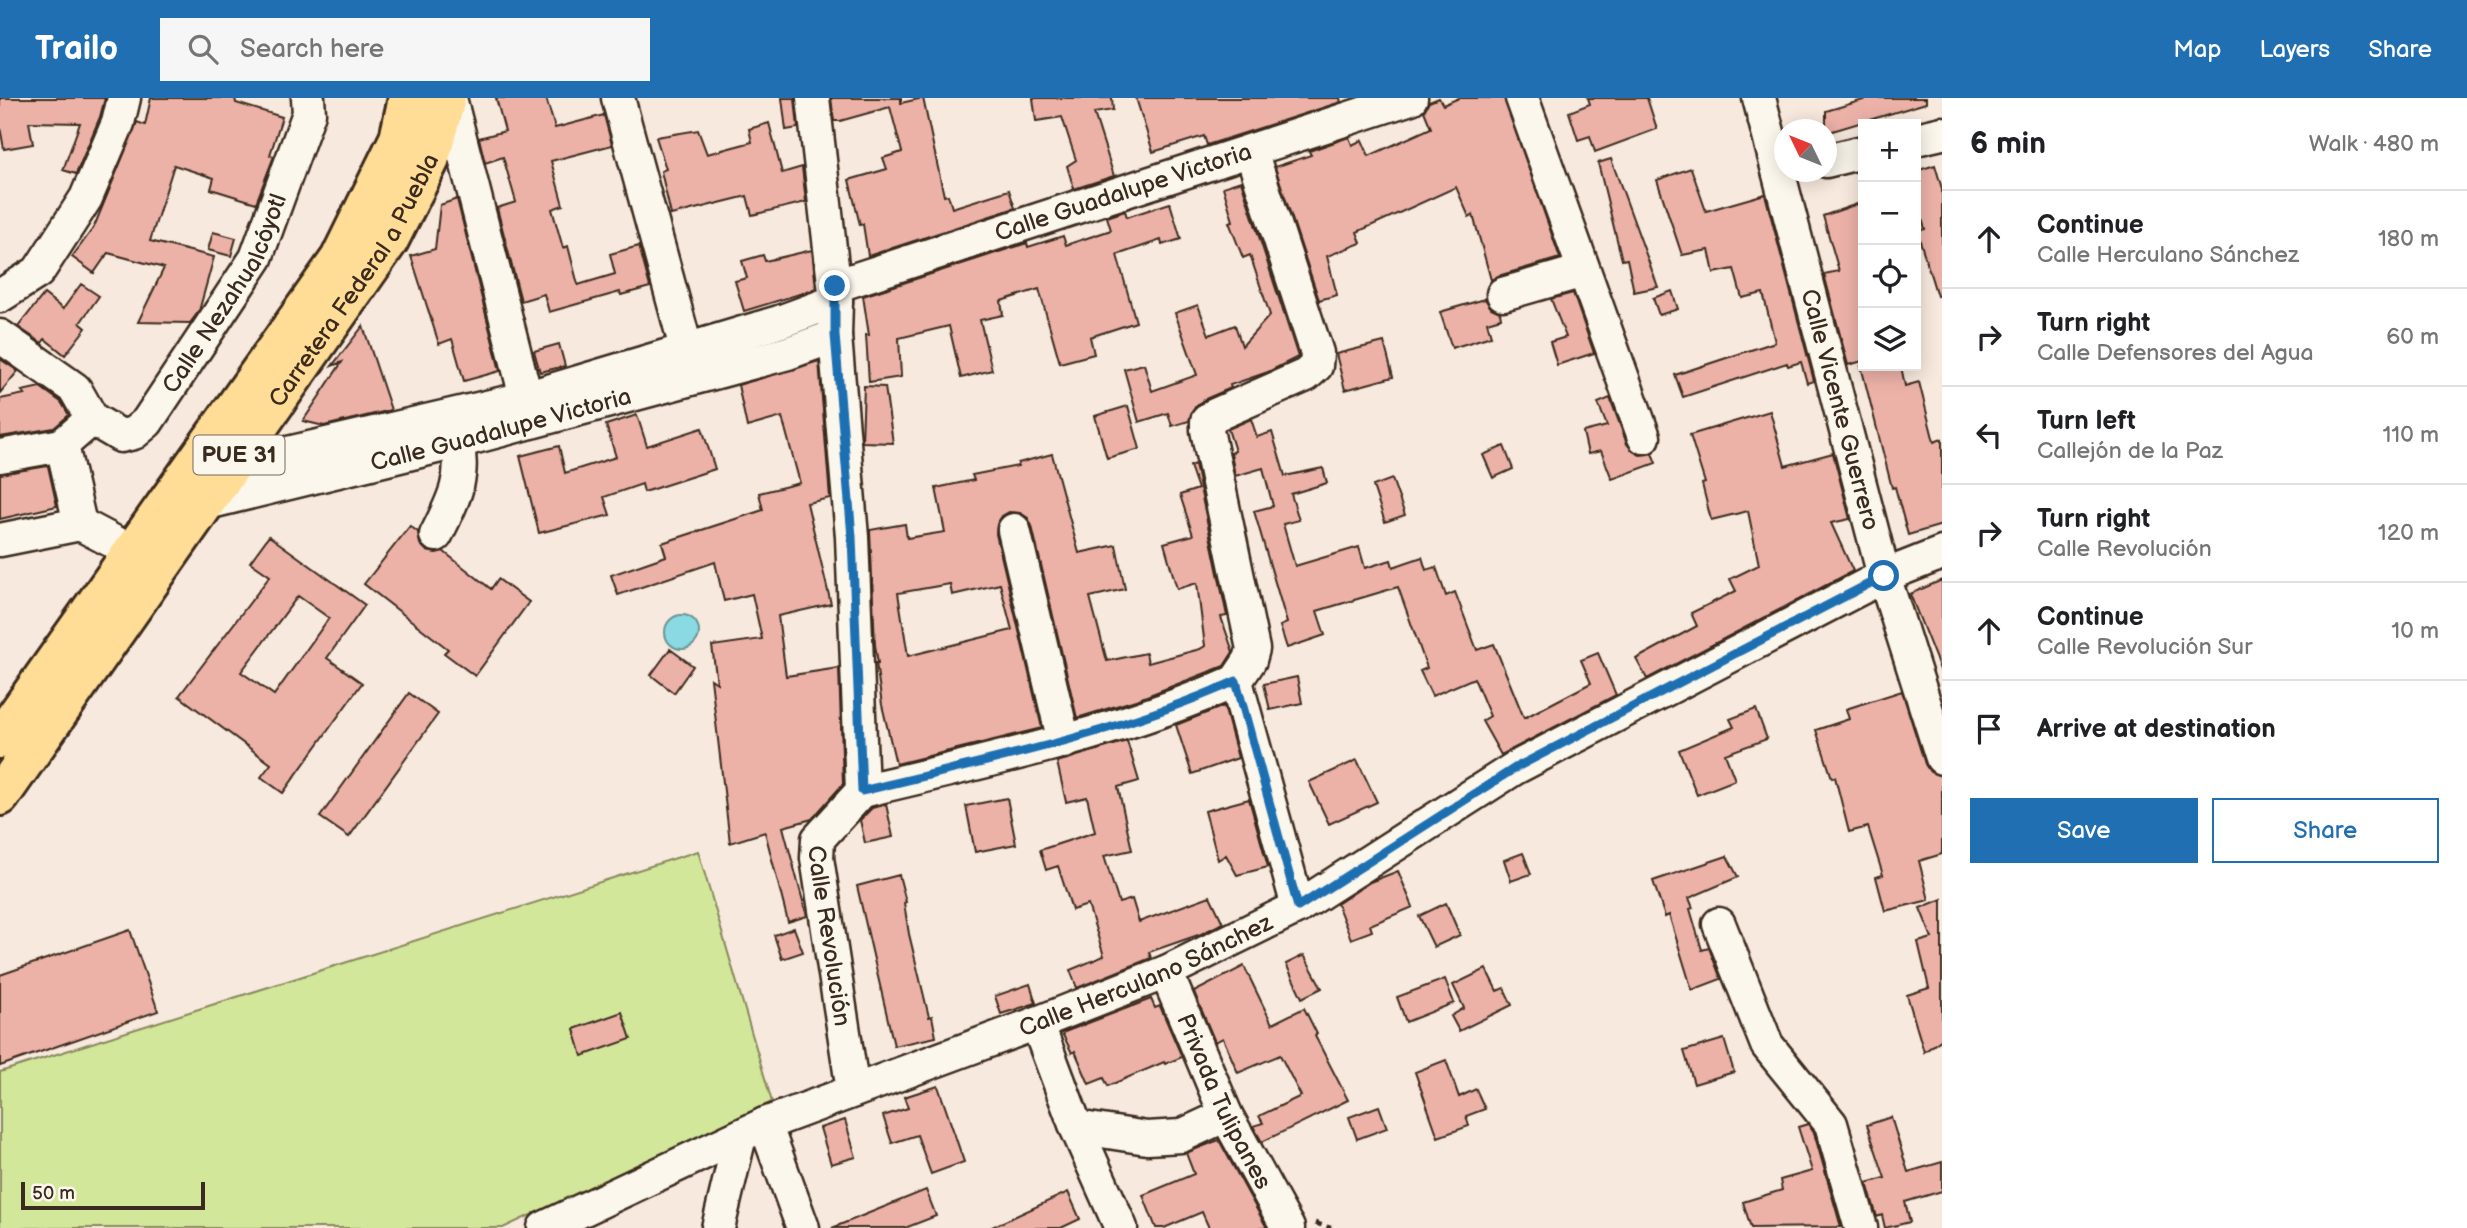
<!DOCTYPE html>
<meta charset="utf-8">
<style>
body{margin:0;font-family:"Balsamiq Sans",sans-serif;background:#f6f6f6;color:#202124}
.controls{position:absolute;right:21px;top:21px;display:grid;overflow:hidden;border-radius:0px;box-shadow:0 4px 18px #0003}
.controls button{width:63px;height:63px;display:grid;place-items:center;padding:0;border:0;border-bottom:2px solid #e0e0e0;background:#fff;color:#202124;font:35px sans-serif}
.compass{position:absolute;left:1774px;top:21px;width:63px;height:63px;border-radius:50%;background:#fff;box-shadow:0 4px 18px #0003;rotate:313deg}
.scale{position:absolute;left:21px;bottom:18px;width:184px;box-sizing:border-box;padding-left:7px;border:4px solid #3b2a1e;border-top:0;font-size:19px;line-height:24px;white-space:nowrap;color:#3b2a1e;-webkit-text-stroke:5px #fbf7ec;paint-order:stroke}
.stop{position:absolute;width:21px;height:21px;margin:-16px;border:5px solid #1f6fb2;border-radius:50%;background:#fff}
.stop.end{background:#1f6fb2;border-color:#fff;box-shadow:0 2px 7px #0008}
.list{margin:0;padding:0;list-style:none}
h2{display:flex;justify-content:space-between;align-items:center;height:91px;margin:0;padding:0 28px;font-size:30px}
h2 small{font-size:23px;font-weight:400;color:#757577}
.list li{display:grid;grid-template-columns:46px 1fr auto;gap:21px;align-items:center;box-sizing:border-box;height:98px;padding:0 28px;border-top:2px solid #e0e0e0}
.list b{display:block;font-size:26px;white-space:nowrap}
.list p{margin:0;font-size:23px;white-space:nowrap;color:#757577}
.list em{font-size:23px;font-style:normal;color:#757577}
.actions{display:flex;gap:14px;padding:21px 28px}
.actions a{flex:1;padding:16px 0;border:2px solid #1f6fb2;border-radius:0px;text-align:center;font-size:24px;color:#1f6fb2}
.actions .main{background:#1f6fb2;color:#fff}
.icon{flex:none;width:38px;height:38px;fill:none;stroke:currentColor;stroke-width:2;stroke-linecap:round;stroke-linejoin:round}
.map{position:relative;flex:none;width:1942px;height:1130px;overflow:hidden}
header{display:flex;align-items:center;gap:42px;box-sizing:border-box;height:98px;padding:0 35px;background:#1f6fb2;color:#fff}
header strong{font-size:33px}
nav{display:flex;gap:38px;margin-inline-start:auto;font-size:24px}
.search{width:490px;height:63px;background:#f6f6f6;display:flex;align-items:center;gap:18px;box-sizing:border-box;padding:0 24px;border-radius:0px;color:#757577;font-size:26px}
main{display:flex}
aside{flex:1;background:#fff}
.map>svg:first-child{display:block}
</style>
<header>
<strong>Trailo</strong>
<div class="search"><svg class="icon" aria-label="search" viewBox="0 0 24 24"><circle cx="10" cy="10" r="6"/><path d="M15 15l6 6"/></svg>Search here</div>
<nav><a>Map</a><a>Layers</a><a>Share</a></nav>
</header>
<main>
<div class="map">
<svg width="1942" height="1130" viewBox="0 0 1942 1130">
<rect width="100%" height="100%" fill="#f8e9de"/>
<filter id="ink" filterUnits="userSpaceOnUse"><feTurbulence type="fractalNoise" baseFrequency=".0143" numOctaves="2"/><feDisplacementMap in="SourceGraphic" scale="14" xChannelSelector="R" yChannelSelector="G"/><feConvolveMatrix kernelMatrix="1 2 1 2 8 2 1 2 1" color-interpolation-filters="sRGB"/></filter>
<g filter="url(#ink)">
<path fill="#d3e79b" stroke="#87885c" stroke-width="2" d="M 698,753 L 772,1004 L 503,1130 L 0,1130 L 0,974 Z"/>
<path fill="#89dae3" stroke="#6a9494" stroke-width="2" d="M665 534a17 17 0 1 1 34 0a17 17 0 1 1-34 0Z"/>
<path fill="#ecb2a8" stroke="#3b2a1e" stroke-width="2" fill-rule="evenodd" d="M 0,0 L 105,0 L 100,19 L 76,76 L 63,72 L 80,25 L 29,24 L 33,46 L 4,51 L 0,29 Z
M 151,0 L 235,0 L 236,5 L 282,19 L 270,57 L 274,58 L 256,105 L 211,91 L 214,80 L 174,67 L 150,143 L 214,159 L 199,213 L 190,225 L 138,224 L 164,170 L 108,155 L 94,175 L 72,159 L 94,129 L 137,24 L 145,27 Z
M 496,0 L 546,0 L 555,30 L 604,17 L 612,47 L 551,63 L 563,107 L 552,111 L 563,150 L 568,148 L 578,187 L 615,176 L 610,156 L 639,148 L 650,189 L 621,197 L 620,194 L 549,214 L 544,196 L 521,203 L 497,110 L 516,104 L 503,59 L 485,65 L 479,40 L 505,33 Z
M 782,0 L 795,0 L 798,30 L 786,32 Z
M 831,0 L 901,0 L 901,5 L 923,0 L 944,98 L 948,97 L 952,110 L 1009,92 L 1015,110 L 868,158 L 863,126 L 860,127 L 849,82 L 887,71 L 883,60 L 902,54 L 890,9 L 840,23 L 834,23 Z
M 1033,0 L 1112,0 L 1113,12 L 1094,15 L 1114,78 L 1074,91 L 1067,68 L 1076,62 L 1062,19 L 1036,23 Z
M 1136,0 L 1340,0 L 1341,4 L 1207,47 L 1204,38 L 1153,54 Z
M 1439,0 L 1443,7 L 1459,0 L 1504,0 L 1560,160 L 1498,178 L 1491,182 L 1473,117 L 1469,119 L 1456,89 L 1357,134 L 1361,145 L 1327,158 L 1337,197 L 1319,202 L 1275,69 L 1311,57 L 1309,53 L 1349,39 L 1352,47 L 1362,42 L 1369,58 L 1431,30 L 1424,13 L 1429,4 Z
M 1588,0 L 1647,0 L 1657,31 L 1595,54 L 1590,38 L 1578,42 L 1569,14 L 1590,6 Z
M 1870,0 L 1926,0 L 1926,5 L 1826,35 L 1826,13 Z
M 769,25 L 782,75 L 802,69 L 806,104 L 752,117 L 747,98 L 671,117 L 661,73 L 666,71 L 656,39 L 698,32 L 707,56 L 752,44 L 749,31 Z
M 1611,61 L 1658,189 L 1634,194 L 1627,161 L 1622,162 L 1598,65 Z
M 1935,67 L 1942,91 L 1942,197 L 1937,198 L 1917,133 L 1925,131 L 1916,100 L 1916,73 Z
M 1691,70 L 1706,113 L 1765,96 L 1814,283 L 1807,285 L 1801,264 L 1788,268 L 1787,265 L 1683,299 L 1675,277 L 1775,244 L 1763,195 L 1742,200 L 1734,171 L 1714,175 L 1709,152 L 1682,157 L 1657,82 Z
M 1241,83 L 1298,259 L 1268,274 L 1230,287 L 1231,290 L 1205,301 L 1195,309 L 1189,323 L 1172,328 L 1168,315 L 1139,324 L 1124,271 L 1144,266 L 1152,293 L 1197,277 L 1175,215 L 1198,207 L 1209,237 L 1235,227 L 1242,248 L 1270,217 L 1250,157 L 1243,160 L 1229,124 L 1233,123 L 1223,89 Z
M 457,101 L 500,273 L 464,283 L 452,241 L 439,246 L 411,158 L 435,151 L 440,107 Z
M 1863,104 L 1863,263 L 1848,267 L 1824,176 L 1839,173 L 1823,118 Z
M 1170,105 L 1181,141 L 1162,147 L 1161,142 L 1117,157 L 1136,224 L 1090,239 L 1094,256 L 1060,265 L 1039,191 L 1001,203 L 1003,217 L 980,222 L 992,272 L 961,280 L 949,228 L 899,240 L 901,279 L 869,284 L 866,237 L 869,237 L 863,198 L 1027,145 L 1028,149 L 1063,138 L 1066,147 L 1111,132 L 1107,119 L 1125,113 L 1127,119 Z
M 213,134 L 236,140 L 231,158 L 208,152 Z
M 812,152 L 816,191 L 744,213 L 735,183 L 747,180 L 742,163 L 763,157 L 765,163 Z
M 81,186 L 99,198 L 80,225 L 86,230 L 65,257 L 45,241 L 42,245 L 18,229 L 44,196 L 63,211 Z
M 1672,193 L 1678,211 L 1659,217 L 1653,200 Z
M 1573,195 L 1594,255 L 1557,267 L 1550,244 L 1566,239 L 1551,201 Z
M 1485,201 L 1491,210 L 1500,214 L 1501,220 L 1487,224 L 1491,238 L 1452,250 L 1440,214 Z
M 363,228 L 391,312 L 324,328 L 303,323 L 342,264 L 332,268 Z
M 1384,244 L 1393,279 L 1345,292 L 1336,256 Z
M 559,246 L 565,268 L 540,274 L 534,253 Z
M 0,261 L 18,273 L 0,295 Z
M 819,263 L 830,400 L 807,405 L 831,506 L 778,518 L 786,578 L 839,570 L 843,686 L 812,721 L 783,729 L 807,818 L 788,824 L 765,734 L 730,745 L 711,581 L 717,585 L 712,548 L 762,541 L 752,496 L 724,503 L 715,464 L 618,497 L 611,477 L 666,458 L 662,445 L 763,412 L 759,395 L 800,385 L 782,319 L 747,329 L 738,287 Z
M 1861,268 L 1901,268 L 1905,288 L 1919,284 L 1934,344 L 1942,341 L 1942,427 L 1908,437 L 1895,389 L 1892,390 Z
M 864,288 L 885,289 L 893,345 L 862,344 Z
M 40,289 L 61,304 L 69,317 L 54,330 L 0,339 L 0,301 L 25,296 L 22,293 Z
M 1610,300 L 1627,346 L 1633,353 L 1640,357 L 1652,355 L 1656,365 L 1612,381 L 1601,353 L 1588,356 L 1583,334 L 1607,328 L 1598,305 Z
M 1128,308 L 1140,351 L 1107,360 L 1095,318 Z
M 1770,313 L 1785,368 L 1833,355 L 1850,421 L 1831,425 L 1853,473 L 1647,581 L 1636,561 L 1697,528 L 1691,515 L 1736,493 L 1730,481 L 1759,467 L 1748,413 L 1711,422 L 1702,386 L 1705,385 L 1690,337 Z
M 637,317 L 647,348 L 702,330 L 715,371 L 644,394 L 642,386 L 604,399 L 610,417 L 539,435 L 520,358 L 559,348 L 565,375 L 616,359 L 606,327 Z
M 1251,321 L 1257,339 L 1272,334 L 1285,378 L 1323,370 L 1327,385 L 1291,396 L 1299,422 L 1283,426 L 1295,468 L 1359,449 L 1365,470 L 1391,462 L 1393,469 L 1422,459 L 1426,472 L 1436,469 L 1446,498 L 1455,494 L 1477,552 L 1494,546 L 1524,620 L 1591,585 L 1581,562 L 1598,555 L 1616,597 L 1501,657 L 1482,623 L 1490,618 L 1474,580 L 1432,598 L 1420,573 L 1427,570 L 1398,489 L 1317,513 L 1325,537 L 1287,550 L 1280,528 L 1287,525 L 1254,413 L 1273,408 L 1263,370 L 1235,378 L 1231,355 L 1235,353 L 1228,331 Z
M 1504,348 L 1513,371 L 1493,380 L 1483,357 Z
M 1052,356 L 1079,455 L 1116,447 L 1125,491 L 1090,499 L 1107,563 L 1146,555 L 1148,565 L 1200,551 L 1205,548 L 1197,485 L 1177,491 L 1164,445 L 1193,437 L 1180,397 L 1198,391 L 1190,368 L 1195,366 L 1227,518 L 1221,519 L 1233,554 L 1224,568 L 1139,601 L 1077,620 L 1032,428 L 1028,420 L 1020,415 L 1009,414 L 1002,418 L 997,426 L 996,436 L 1042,630 L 896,666 L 882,607 L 876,565 L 878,565 L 875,547 L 870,432 L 905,426 L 907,440 L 945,434 L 936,390 L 974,382 L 972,377 L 1018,368 L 1018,365 ZM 950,486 L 952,497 L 1000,486 L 1012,532 L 908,558 L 898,495 Z
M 48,368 L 57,408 L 0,421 L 0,376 Z
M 1392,381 L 1405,417 L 1385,424 L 1373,388 Z
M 410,428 L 418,434 L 420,446 L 427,453 L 436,455 L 443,453 L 491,491 L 498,481 L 529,504 L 475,578 L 444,555 L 448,551 L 364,486 Z
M 269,438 L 365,507 L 327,560 L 362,585 L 283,695 L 261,679 L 271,666 L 179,598 L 270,478 L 250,464 ZM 298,498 L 329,520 L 274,597 L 241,574 Z
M 1942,482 L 1942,573 L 1941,574 L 1910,496 Z
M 670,551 L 693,568 L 674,595 L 651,577 Z
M 1297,579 L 1302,605 L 1270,612 L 1264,586 Z
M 1902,593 L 1925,666 L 1930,674 L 1942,678 L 1942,756 L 1919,763 L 1929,802 L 1885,813 L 1876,779 L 1883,777 L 1868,729 L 1849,734 L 1835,679 L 1832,680 L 1816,632 L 1849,621 L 1846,611 Z
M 409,595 L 438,616 L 349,739 L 320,719 Z
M 1224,608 L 1238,660 L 1192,676 L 1176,627 Z
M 1756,611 L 1767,641 L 1725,656 L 1735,682 L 1697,697 L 1679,652 L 1734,629 L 1730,621 Z
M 1127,643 L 1139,683 L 1118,689 L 1132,752 L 1104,758 L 1119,805 L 1132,801 L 1139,824 L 1210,798 L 1223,825 L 1201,836 L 1149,854 L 1151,860 L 1077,890 L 1070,872 L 1104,858 L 1088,807 L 1072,812 L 1058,768 L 1046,772 L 1040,752 L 1095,734 L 1087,699 L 1066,704 L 1057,664 Z
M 1357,662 L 1377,704 L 1329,726 L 1309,684 Z
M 1007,700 L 1016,746 L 975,754 L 966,708 Z
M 1249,701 L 1268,769 L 1237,777 L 1226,757 L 1218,762 L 1205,713 Z
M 886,706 L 893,739 L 865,745 L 860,722 L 872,710 Z
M 1523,755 L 1531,776 L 1511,783 L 1504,762 Z
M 1727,758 L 1738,779 L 1689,800 L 1693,810 L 1690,811 L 1702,852 L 1709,850 L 1721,881 L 1692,892 L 1669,817 L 1665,819 L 1653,783 Z
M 1398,773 L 1413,809 L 1370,827 L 1372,833 L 1351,841 L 1337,806 L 1370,784 Z
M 899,777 L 906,804 L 904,805 L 909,836 L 929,919 L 932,918 L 936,939 L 894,948 L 857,788 Z
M 1942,801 L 1942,941 L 1924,954 L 1907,897 L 1929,890 L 1918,844 L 1932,840 L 1920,810 Z
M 1446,805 L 1460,837 L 1434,849 L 1419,818 Z
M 794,830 L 803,854 L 782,861 L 774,837 Z
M 130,832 L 158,913 L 0,968 L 0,877 Z
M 1304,857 L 1322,890 L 1302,900 L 1286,866 Z
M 1244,868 L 1272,926 L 1304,910 L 1317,936 L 1315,938 L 1348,1002 L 1262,1044 L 1253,1028 L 1263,1025 L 1259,1018 L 1301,998 L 1280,957 L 1238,975 L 1223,940 L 1215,944 L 1194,894 Z
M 1486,871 L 1497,893 L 1504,890 L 1512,907 L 1459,933 L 1451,918 L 1464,910 L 1453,887 Z
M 1445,881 L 1454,905 L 1406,924 L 1397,899 Z
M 1030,886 L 1036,905 L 1001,916 L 995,898 Z
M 1151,901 L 1155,910 L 1160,908 L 1182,959 L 1165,966 L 1164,964 L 1108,988 L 1104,980 L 1089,986 L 1075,953 L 1072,955 L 1062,935 Z
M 622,914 L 631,941 L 582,958 L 574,931 Z
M 1724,941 L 1734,974 L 1694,986 L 1684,953 Z
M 1446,962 L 1459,999 L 1476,991 L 1485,1011 L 1466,1018 L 1469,1028 L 1438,1039 L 1415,974 Z
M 938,988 L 964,1064 L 931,1076 L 917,1037 L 892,1045 L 883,1018 L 908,1010 L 904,999 Z
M 1379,1008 L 1387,1030 L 1357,1041 L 1349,1019 Z
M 1891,1019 L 1908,1074 L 1942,1064 L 1942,1093 L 1905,1104 L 1910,1124 L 1885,1130 L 1882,1117 L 1877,1119 L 1867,1085 L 1885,1080 L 1867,1027 Z
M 845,1022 L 856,1059 L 831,1066 L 820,1030 Z
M 1808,1026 L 1814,1035 L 1841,1129 L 1751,1130 L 1743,1104 L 1782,1092 L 1780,1082 L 1812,1073 L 1798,1029 Z
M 1219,1042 L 1267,1130 L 1209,1130 L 1202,1114 L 1164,1130 L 1156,1130 L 1143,1097 L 1194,1076 L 1186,1055 Z
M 926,1092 L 936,1118 L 905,1130 L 832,1130 Z
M 1068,1094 L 1080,1121 L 1061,1130 L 990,1130 Z"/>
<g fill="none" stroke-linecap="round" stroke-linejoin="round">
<g stroke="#3b2a1e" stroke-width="37">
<g id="minor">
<path d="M 450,0 L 531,319"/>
<path d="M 618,0 L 692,272"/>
<path id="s1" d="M 813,0 L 836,203 L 835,238 L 852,439 L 862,693 L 818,741 L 817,760 L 853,993"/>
<path d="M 1522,0 L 1644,339"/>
<path id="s2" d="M 1759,0 L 1884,478 L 1942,660"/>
<path d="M 1916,41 L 1942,35"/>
<path d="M 1251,53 L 1317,255 L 1316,268 L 1306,277 L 1213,318 L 1207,323 L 1207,332 L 1253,551 L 1250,562 L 1236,583 L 1298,809"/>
<path d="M 1826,63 L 1863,54"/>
<path id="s3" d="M 835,188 L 1411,0"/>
<path d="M 1503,196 L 1583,173"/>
<path d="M 0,198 L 38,174 L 86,100 L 118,25 L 124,0"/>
<path d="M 0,238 L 75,291 L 92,321 L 62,347 L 80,426"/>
<path id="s4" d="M 92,321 L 121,338 L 134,335 L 147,324 L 256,160 L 309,15 L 308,0"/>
<path d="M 0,358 L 62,347"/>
<path d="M 217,369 L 232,368 L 525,300 L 779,224 L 836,203"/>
<path id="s5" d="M 190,406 L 207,405 L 457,344 L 788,255 L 835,238"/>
<path d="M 1014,432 L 1064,644"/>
<path d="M 436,437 C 452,405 466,380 457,344"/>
<path d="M 0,442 L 80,426 L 154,465"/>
<path d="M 862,693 C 989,662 1117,636 1236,583"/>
<path d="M 1719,826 L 1767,947 L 1831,1026 L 1861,1130"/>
<path id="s6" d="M 1166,874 L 1226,1017 L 1288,1130"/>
<path d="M 1037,925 L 1076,1029 L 1121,1130"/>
<path d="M 765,1026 L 803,1130"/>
<path d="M 1076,1029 L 1147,1040 L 1181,1038 L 1226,1017"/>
<path id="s7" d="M 544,1130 L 765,1026 L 1037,925 L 1166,874 L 1298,809 L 1515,670 L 1884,478 L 1942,455"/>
<path d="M 718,1130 L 740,1038"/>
</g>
</g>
<g stroke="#3b2a1e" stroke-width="44">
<g id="major">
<path d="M 0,641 L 340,161 L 399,41 L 408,0"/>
<path id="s8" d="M 0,698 L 389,142 L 429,63 L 446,0"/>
</g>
</g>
<path stroke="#3b2a1e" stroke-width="4.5" stroke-dasharray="7 5" stroke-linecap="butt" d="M 1315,1125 L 1331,1130"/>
<use href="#minor" stroke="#fbf7ec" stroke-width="32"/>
<use href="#major" stroke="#ffdd96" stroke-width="38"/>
</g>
</g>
<g fill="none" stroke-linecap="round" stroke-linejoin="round" filter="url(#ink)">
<path stroke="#1f6fb2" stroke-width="9" d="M 835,188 L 835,237 L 852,439 L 862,693 C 989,662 1117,636 1236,583 L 1298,809 L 1515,670 L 1884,478"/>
</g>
<g text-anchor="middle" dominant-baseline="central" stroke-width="5" stroke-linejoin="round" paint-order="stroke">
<rect fill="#fbf7ec" stroke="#75685c" stroke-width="2" x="193.5" y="337.5" width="91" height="39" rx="5"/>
<g font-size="23" font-weight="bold" fill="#3b2a1e">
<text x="239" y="357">PUE 31</text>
</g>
<g font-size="24" fill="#3b2a1e" stroke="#fbf7ec">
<text stroke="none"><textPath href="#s3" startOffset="303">Calle Guadalupe Victoria</textPath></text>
<text stroke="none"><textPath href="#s8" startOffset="626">Carretera Federal a Puebla</textPath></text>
<text stroke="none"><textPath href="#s4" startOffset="215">Calle Nezahualcóyotl</textPath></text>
<text stroke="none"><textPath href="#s2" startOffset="322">Calle Vicente Guerrero</textPath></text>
<text stroke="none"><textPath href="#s5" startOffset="320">Calle Guadalupe Victoria</textPath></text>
<text stroke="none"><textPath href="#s1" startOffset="858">Calle Revolución</textPath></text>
<text stroke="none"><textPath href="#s7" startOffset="653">Calle Herculano Sánchez</textPath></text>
<text stroke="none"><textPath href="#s6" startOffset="142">Privada Tulipanes</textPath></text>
</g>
</g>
</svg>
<div class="controls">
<button>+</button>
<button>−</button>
<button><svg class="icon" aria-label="locate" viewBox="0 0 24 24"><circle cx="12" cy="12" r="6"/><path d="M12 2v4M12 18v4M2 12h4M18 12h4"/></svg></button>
<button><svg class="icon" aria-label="layers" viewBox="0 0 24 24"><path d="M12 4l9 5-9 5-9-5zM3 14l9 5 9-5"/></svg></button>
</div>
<svg class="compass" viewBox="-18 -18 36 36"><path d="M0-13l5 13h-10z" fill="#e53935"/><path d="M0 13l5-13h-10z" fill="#757577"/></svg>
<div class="scale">50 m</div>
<div class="stop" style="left:1884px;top:478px"></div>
<div class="stop end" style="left:835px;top:188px"></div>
</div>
<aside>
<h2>6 min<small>Walk · 480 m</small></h2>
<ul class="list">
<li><svg class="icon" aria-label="ahead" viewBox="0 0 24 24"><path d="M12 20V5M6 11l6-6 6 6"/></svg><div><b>Continue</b><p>Calle Herculano Sánchez</p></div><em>180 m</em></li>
<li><svg class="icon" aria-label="right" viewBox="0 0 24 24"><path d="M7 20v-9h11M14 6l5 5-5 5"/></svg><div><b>Turn right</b><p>Calle Defensores del Agua</p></div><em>60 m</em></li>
<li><svg class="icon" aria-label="left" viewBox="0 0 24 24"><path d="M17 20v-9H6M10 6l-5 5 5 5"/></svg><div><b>Turn left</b><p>Callejón de la Paz</p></div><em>110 m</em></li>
<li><svg class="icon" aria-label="right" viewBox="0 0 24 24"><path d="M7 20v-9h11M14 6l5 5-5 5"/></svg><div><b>Turn right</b><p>Calle Revolución</p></div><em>120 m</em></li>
<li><svg class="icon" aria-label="ahead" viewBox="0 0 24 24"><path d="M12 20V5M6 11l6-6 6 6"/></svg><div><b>Continue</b><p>Calle Revolución Sur</p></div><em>10 m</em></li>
<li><svg class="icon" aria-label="arrive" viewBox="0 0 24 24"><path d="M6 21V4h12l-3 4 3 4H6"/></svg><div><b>Arrive at destination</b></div></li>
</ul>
<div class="actions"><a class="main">Save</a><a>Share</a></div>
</aside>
</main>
